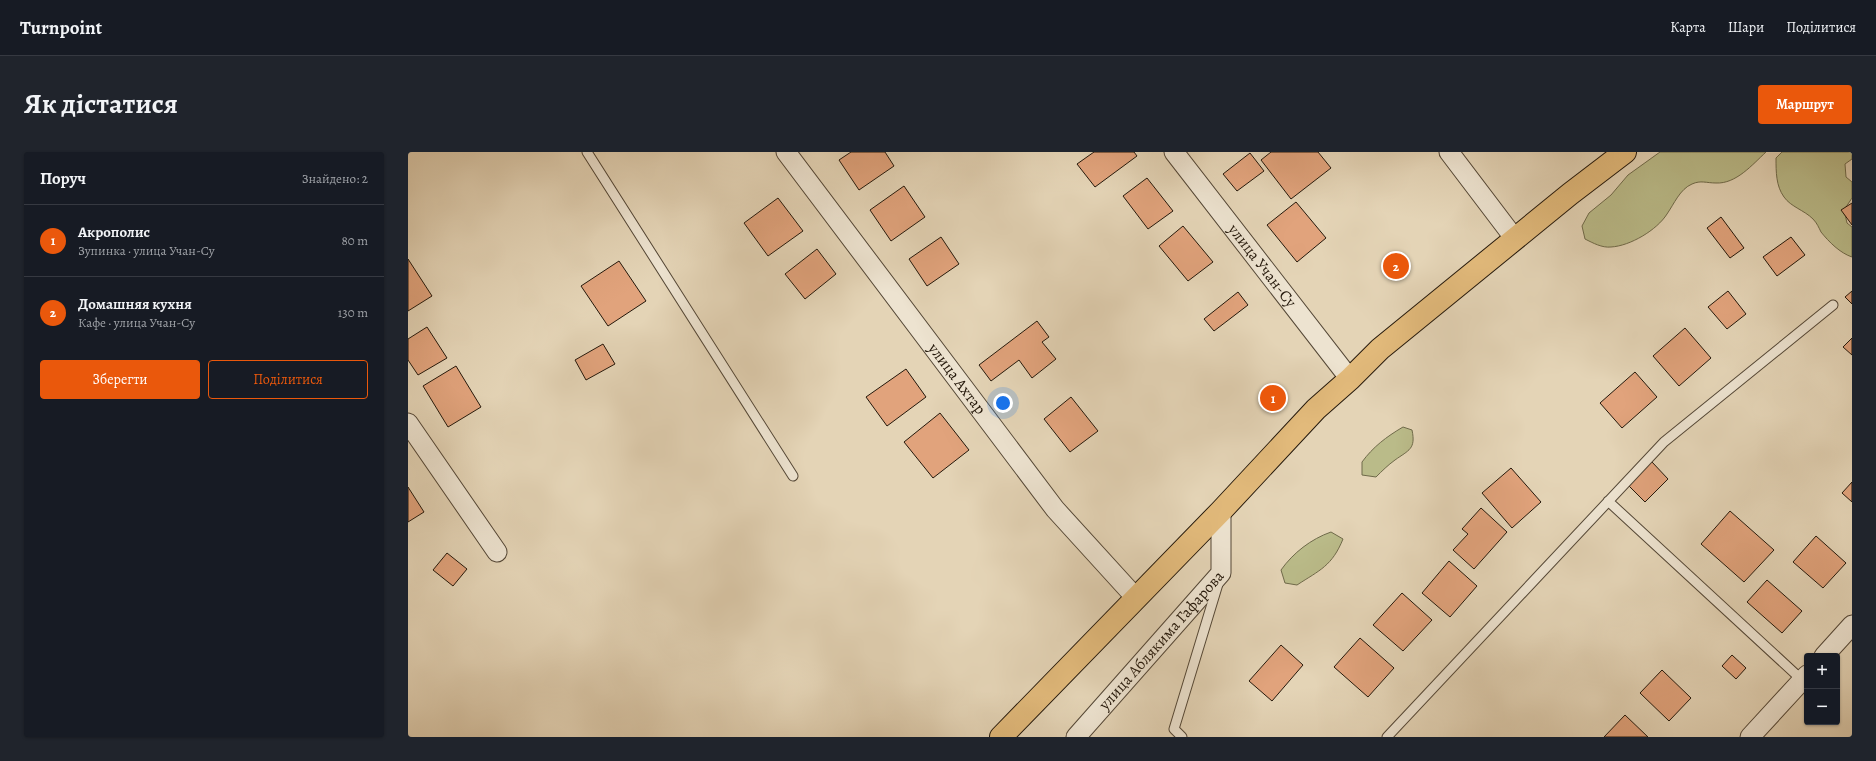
<!DOCTYPE html>
<html lang="uk">
<meta charset="utf-8">
<style>
body{margin:0;font-family:Alegreya,serif;background:#20242c;color:#f1f3f6}
.controls{position:absolute;right:12px;bottom:12px;display:grid;overflow:hidden;border-radius:4px;box-shadow:0 1px 3px #0004}
.controls button{width:36px;height:36px;display:grid;place-items:center;padding:0;border:0;border-bottom:1px solid #363941;background:#171b24;color:#f1f3f6;font:20px sans-serif}
.you{position:absolute;left:595px;top:251px;width:14px;height:14px;margin:-10px;border:3px solid #fff;border-radius:50%;background:#1a73e8;box-shadow:0 0 0 6px #1a73e833}
.badge{display:grid;place-items:center;width:26px;height:26px;border-radius:50%;background:#ea580c;color:#fff;font-size:13px;font-weight:700}
.pin{position:absolute;translate:-50% -50%;border:2px solid #fff;box-shadow:0 1px 4px #0006}
.list{margin:0;padding:0;list-style:none}
h2{display:flex;justify-content:space-between;align-items:center;height:52px;margin:0;padding:0 16px;font-size:17px}
h2 small{font-size:13px;font-weight:400;color:#9ea1a6}
.list li{display:grid;grid-template-columns:26px 1fr auto;gap:12px;align-items:center;box-sizing:border-box;height:72px;padding:0 16px;border-top:1px solid #363941}
.list b{display:block;font-size:15px;white-space:nowrap}
.list p{margin:0;font-size:13px;white-space:nowrap;color:#9ea1a6}
.list em{font-size:13px;font-style:normal;color:#9ea1a6}
.actions{display:flex;gap:8px;padding:12px 16px}
.actions a{flex:1;padding:9px 0;border:1px solid #ea580c;border-radius:4px;text-align:center;font-size:14px;color:#ea580c}
.actions .main{background:#ea580c;color:#fff}
.map{position:relative;flex:none;width:1444px;height:585px;overflow:hidden;border-radius:4px}
header{display:flex;align-items:center;gap:24px;box-sizing:border-box;height:56px;padding:0 20px;background:#171b24;border-bottom:1px solid #363941}
header strong{font-size:19px}
nav{display:flex;gap:22px;margin-inline-start:auto;font-size:14px}
.intro{display:flex;align-items:center;justify-content:space-between;box-sizing:border-box;height:96px;padding:0 24px}
h1{margin:0;font-size:28px}
.button{padding:10px 18px;border-radius:4px;background:#ea580c;color:#fff;font-size:14px;font-weight:700}
main{display:flex;gap:24px;padding:0 24px}
aside{flex:1;background:#171b24;border-radius:4px;box-shadow:0 1px 3px #0004}
.map>svg:first-child{display:block}
</style>
<header>
<strong>Turnpoint</strong>
<nav><a>Карта</a><a>Шари</a><a>Поділитися</a></nav>
</header>
<div class="intro"><h1>Як дістатися</h1><a class="button">Маршрут</a></div>
<main>
<aside>
<h2>Поруч<small>Знайдено: 2</small></h2>
<ul class="list">
<li><span class="badge">1</span><div><b>Акрополис</b><p>Зупинка · улица Учан-Су</p></div><em>80 m</em></li>
<li><span class="badge">2</span><div><b>Домашняя кухня</b><p>Кафе · улица Учан-Су</p></div><em>130 m</em></li>
</ul>
<div class="actions"><a class="main">Зберегти</a><a>Поділитися</a></div>
</aside>
<div class="map">
<svg width="1444" height="585" viewBox="0 0 1444 585">
<rect width="100%" height="100%" fill="#e4d4b6"/>
<filter id="stains"><feTurbulence type="fractalNoise" baseFrequency=".005" numOctaves="4"/><feColorMatrix values="0 0 0 0 .2 0 0 0 0 .09 0 0 0 0 .02 0 0 0 .5 -.17"/></filter>
<radialGradient id="worn" r=".72"><stop offset=".6" stop-color="#630" stop-opacity="0"/><stop offset="1" stop-color="#630" stop-opacity=".3"/></radialGradient>
<path fill="#babb89" stroke="#6f6a4a" d="M 1252,0 L 1358,0 C 1344,13 1328,32 1308,31 C 1298,31 1293,28 1284,32 C 1272,37 1266,52 1259,62 C 1249,78 1222,94 1203,95 C 1194,96 1185,91 1177,87 L 1174,74 L 1181,61 L 1203,43 L 1220,23 Z
M 1374,0 L 1444,0 L 1444,7 L 1437,12 L 1438,25 L 1444,30 L 1444,46 L 1436,58 L 1439,71 L 1444,75 L 1444,105 C 1432,101 1421,90 1413,80 C 1411,76 1409,71 1405,67 C 1396,58 1383,55 1376,45 C 1368,34 1368,20 1368,6 Z
M 995,275 L 1004,278 C 1008,297 1001,298 987,308 C 980,313 974,319 968,325 L 954,323 L 954,310 C 965,295 978,285 995,275 Z
M 923,380 L 935,387 C 924,414 912,418 889,433 L 877,431 L 873,418 C 885,401 903,387 923,380 Z"/>
<path fill="#e1a37c" stroke="#24180b" d="M 443,0 L 477,0 L 486,14 L 451,38 L 431,8 Z
M 686,0 L 726,0 L 729,4 L 687,35 L 669,12 Z
M 863,0 L 910,0 L 923,16 L 883,47 L 853,8 Z
M 842,1 L 856,19 L 829,39 L 815,22 Z
M 739,26 L 765,59 L 740,77 L 715,44 Z
M 496,34 L 517,65 L 483,89 L 462,58 Z
M 370,46 L 395,79 L 360,104 L 336,71 Z
M 888,50 L 918,86 L 889,110 L 859,73 Z
M 1444,51 L 1444,73 L 1433,58 Z
M 1313,65 L 1336,96 L 1322,106 L 1299,76 Z
M 775,74 L 805,110 L 780,129 L 751,94 Z
M 533,85 L 551,112 L 519,134 L 501,107 Z
M 1383,85 L 1397,103 L 1369,124 L 1355,105 Z
M 409,97 L 428,122 L 397,147 L 377,122 Z
M 0,107 L 24,144 L 0,159 Z
M 211,109 L 238,149 L 200,174 L 173,134 Z
M 1320,139 L 1338,162 L 1319,177 L 1300,155 Z
M 1444,139 L 1444,152 L 1437,145 Z
M 830,140 L 840,153 L 806,179 L 796,167 Z
M 629,169 L 641,185 L 634,190 L 648,207 L 624,226 L 611,208 L 583,229 L 571,213 Z
M 19,175 L 39,206 L 10,223 L 0,208 L 0,187 Z
M 1277,176 L 1303,206 L 1271,234 L 1245,204 Z
M 1444,186 L 1444,203 L 1435,195 Z
M 195,192 L 207,212 L 178,228 L 167,208 Z
M 48,214 L 73,255 L 40,275 L 15,234 Z
M 498,217 L 518,245 L 479,274 L 458,245 Z
M 1227,220 L 1249,245 L 1214,276 L 1192,251 Z
M 663,245 L 690,279 L 662,300 L 636,267 Z
M 532,261 L 561,298 L 525,326 L 496,290 Z
M 1244,310 L 1260,327 L 1237,350 L 1220,333 Z
M 1103,316 L 1133,350 L 1104,376 L 1074,341 Z
M 1444,330 L 1444,350 L 1434,341 Z
M 0,335 L 16,360 L 0,370 Z
M 1073,356 L 1099,380 L 1066,417 L 1045,398 L 1060,382 L 1054,377 Z
M 1322,359 L 1366,398 L 1336,430 L 1293,392 Z
M 1408,384 L 1438,411 L 1415,436 L 1385,410 Z
M 39,401 L 59,417 L 45,434 L 25,418 Z
M 1041,409 L 1069,434 L 1042,465 L 1014,441 Z
M 1359,428 L 1394,459 L 1374,481 L 1339,450 Z
M 994,441 L 1024,468 L 995,499 L 965,473 Z
M 952,486 L 986,516 L 960,545 L 926,515 Z
M 873,493 L 895,513 L 864,549 L 841,529 Z
M 1324,503 L 1338,516 L 1328,527 L 1314,514 Z
M 1254,518 L 1283,546 L 1261,569 L 1232,541 Z
M 1217,563 L 1240,585 L 1196,585 Z"/>
<g fill="none" stroke-linecap="round" stroke-linejoin="round">
<g stroke="#544736" stroke-width="11">
<path id="lane" d="M 179,0 L 385,324
M 1200,349 L 1394,528
M 774,585 L 766,577 L 810,432
M 979,585 L 1256,290 L 1425,153"/>
</g>
<g stroke="#544736" stroke-width="21">
<g id="street">
<path id="s1" d="M 378,0 L 647,357 L 728,446"/>
<path id="s2" d="M 766,0 L 942,227"/>
<path d="M 1041,0 L 1107,87"/>
<path d="M 0,271 L 89,400"/>
<path d="M 1416,504 L 1444,473"/>
<path id="s3" d="M 668,585 L 813,421 L 813,359"/>
<path d="M 1342,585 L 1399,523"/>
</g>
</g>
<g stroke="#24180b" stroke-width="24">
<path id="primary" d="M 593,585 L 813,359 L 908,257 L 942,227 L 972,197 L 1162,42 L 1217,0"/>
</g>
<use href="#lane" stroke="#ede3d0" stroke-width="9"/>
<use href="#street" stroke="#ede3d0" stroke-width="19"/>
<use href="#primary" stroke="#e2ba7b" stroke-width="22"/>
</g>
<g text-anchor="middle" dominant-baseline="central" stroke-width="3" stroke-linejoin="round" paint-order="stroke">
<g font-size="16" fill="#24180b" stroke="#ede3d0">
<text stroke="none"><textPath href="#s2" startOffset="144">улица Учан-Су</textPath></text>
<text stroke="none"><textPath href="#s1" startOffset="284">улица Ахтар</textPath></text>
<text stroke="none"><textPath href="#s3" startOffset="129">улица Аблякима Гафарова</textPath></text>
</g>
</g>
<rect width="100%" height="100%" filter="url(#stains)"/>
<rect width="100%" height="100%" fill="url(#worn)"/>
</svg>
<div class="controls">
<button>+</button>
<button>−</button>
</div>
<div class="you"></div>
<div class="pin badge" style="left:865px;top:246px">1</div>
<div class="pin badge" style="left:988px;top:114px">2</div>
</div>
</main>
